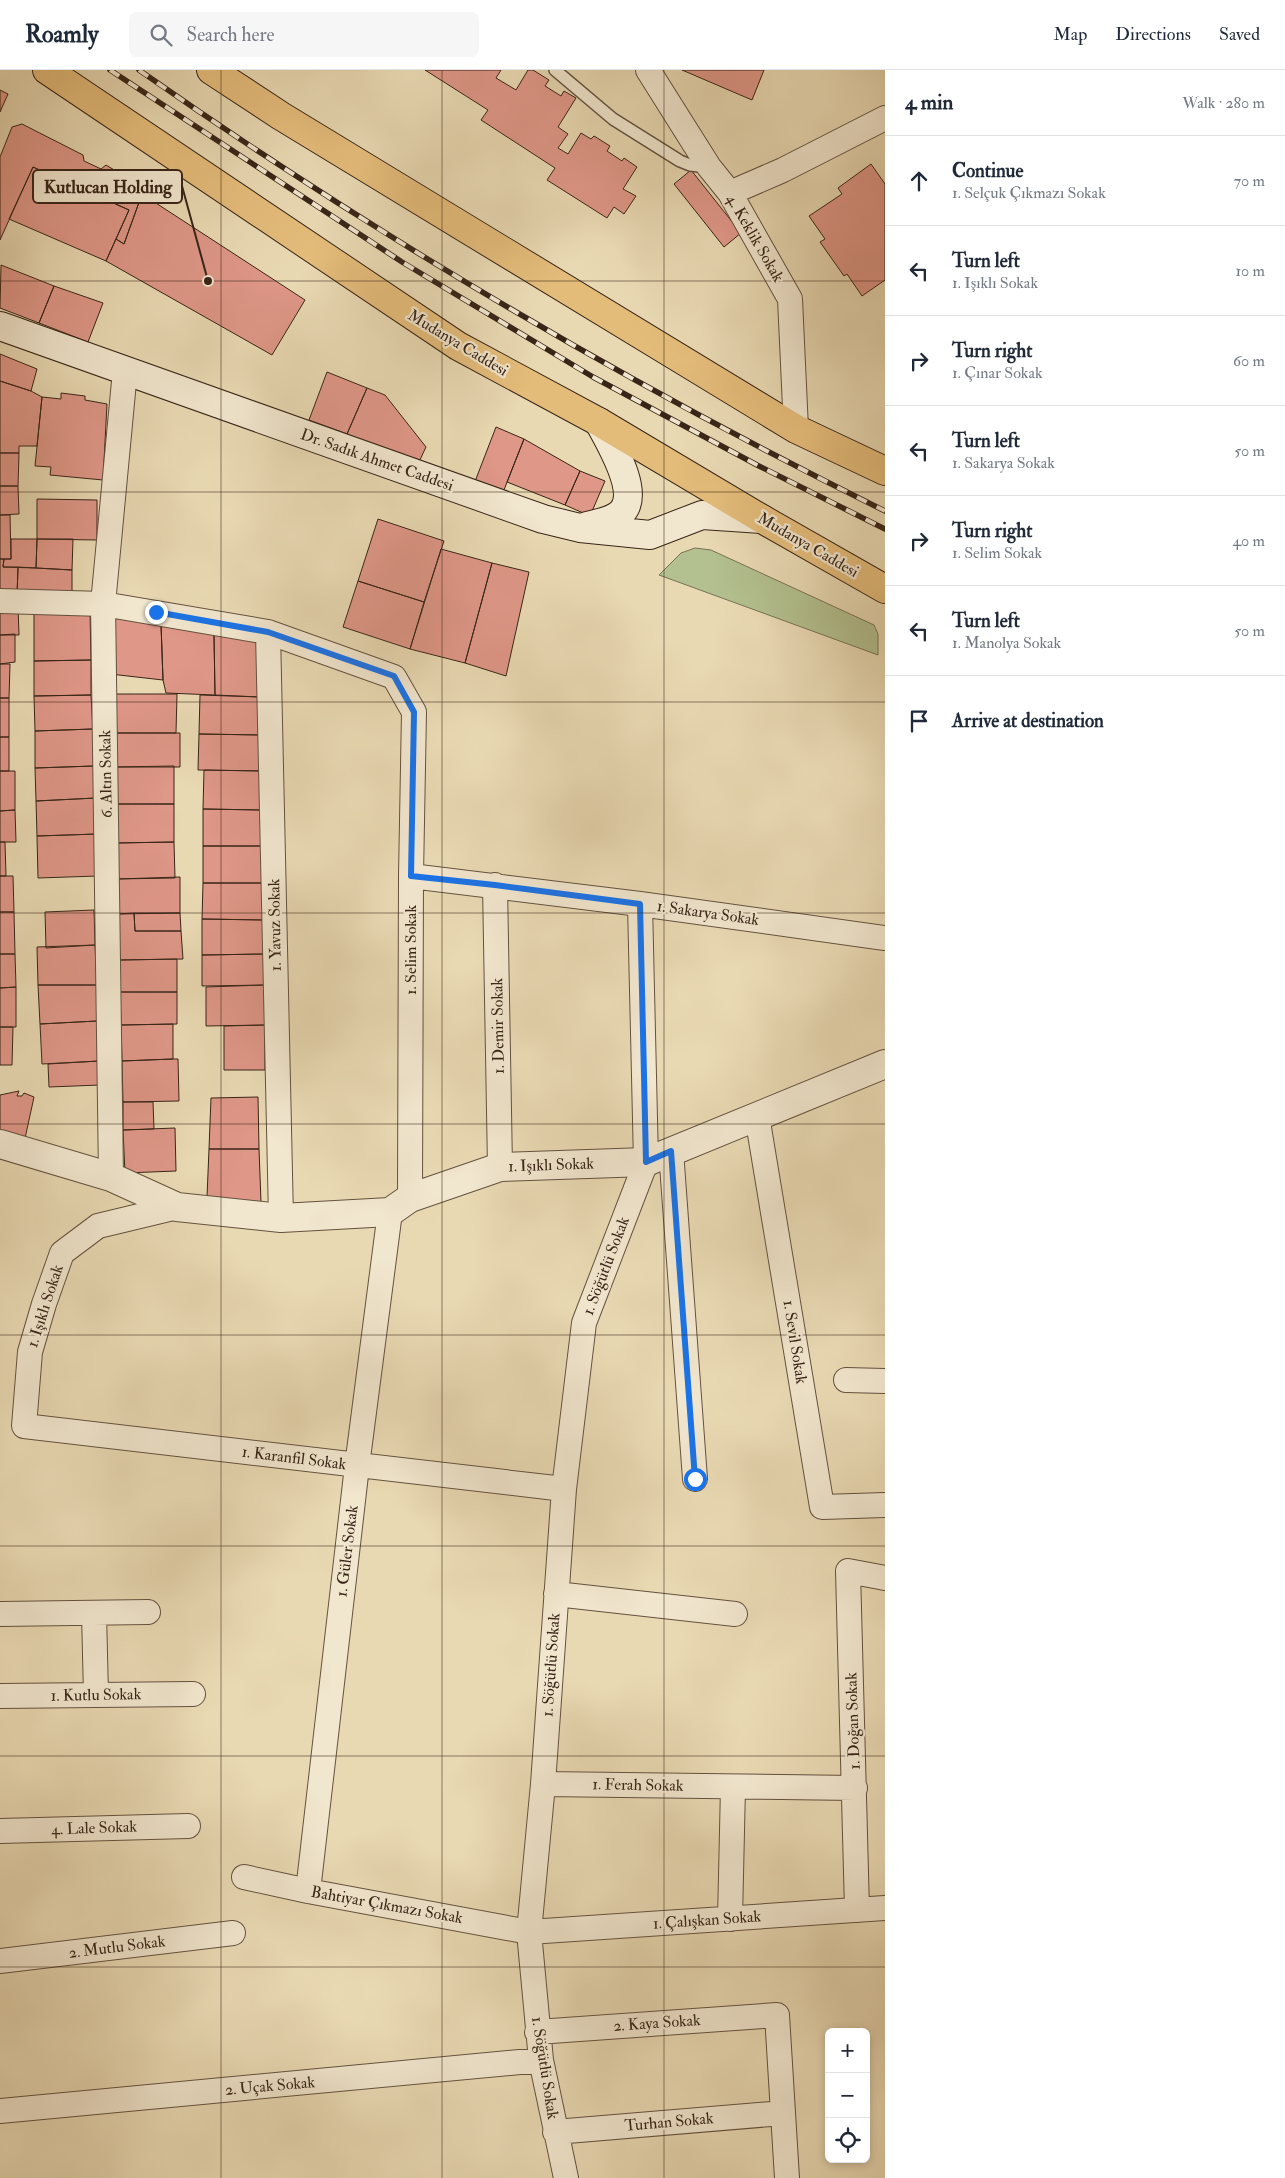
<!DOCTYPE html>
<meta charset="utf-8">
<style>
body{margin:0;font-family:"IM FELL Double Pica",serif;background:#f6f6f7;color:#1f2937}
.controls{position:absolute;right:15px;bottom:15px;display:grid;overflow:hidden;border-radius:8px;box-shadow:0 2px 8px #0003}
.controls button{width:45px;height:45px;display:grid;place-items:center;padding:0;border:0;border-bottom:1px solid #e0e1e3;background:#fff;color:#1f2937;font:25px sans-serif}
.stop{position:absolute;width:15px;height:15px;margin:-11px;border:4px solid #1a73e8;border-radius:50%;background:#fff}
.stop.end{background:#1a73e8;border-color:#fff;box-shadow:0 1px 5px #0008}
.list{margin:0;padding:0;list-style:none}
h2{display:flex;justify-content:space-between;align-items:center;height:65px;margin:0;padding:0 20px;font-size:21px}
h2 small{font-size:16px;font-weight:400;color:#747a83}
.list li{display:grid;grid-template-columns:32px 1fr auto;gap:15px;align-items:center;box-sizing:border-box;height:90px;padding:0 20px;border-top:1px solid #e0e1e3}
.list b{display:block;font-size:19px;white-space:nowrap}
.list p{margin:0;font-size:16px;white-space:nowrap;color:#747a83}
.list em{font-size:16px;font-style:normal;color:#747a83}
.icon{flex:none;width:28px;height:28px;fill:none;stroke:currentColor;stroke-width:2;stroke-linecap:round;stroke-linejoin:round}
.map{position:relative;flex:none;width:885px;height:2108px;overflow:hidden}
header{display:flex;align-items:center;gap:30px;box-sizing:border-box;height:70px;padding:0 25px;background:#fff;border-bottom:1px solid #e0e1e3}
header strong{font-size:24px}
nav{display:flex;gap:28px;margin-inline-start:auto;font-size:18px}
.search{width:350px;height:45px;background:#f6f6f7;display:flex;align-items:center;gap:12px;box-sizing:border-box;padding:0 18px;border-radius:8px;color:#747a83;font-size:19px}
main{display:flex}
aside{flex:1;background:#fff}
.map>svg:first-child{display:block}
</style>
<header>
<strong>Roamly</strong>
<div class="search"><svg class="icon" aria-label="search" viewBox="0 0 24 24"><circle cx="10" cy="10" r="6"/><path d="M15 15l6 6"/></svg>Search here</div>
<nav><a>Map</a><a>Directions</a><a>Saved</a></nav>
</header>
<main>
<div class="map">
<svg width="885" height="2108" viewBox="0 0 885 2108">
<rect width="100%" height="100%" fill="#e9d9b3"/>
<filter id="stains"><feTurbulence type="fractalNoise" baseFrequency=".004" numOctaves="4"/><feColorMatrix values="0 0 0 0 .2 0 0 0 0 .09 0 0 0 0 .02 0 0 0 .5 -.17"/></filter>
<radialGradient id="worn" r=".72"><stop offset=".6" stop-color="#630" stop-opacity="0"/><stop offset="1" stop-color="#630" stop-opacity=".3"/></radialGradient>
<path fill="#b3c08f" stroke="#767254" d="M 695,478 L 711,480 L 874,555 L 878,564 L 878,585 L 659,505 L 681,483 Z"/>
<path fill="#df9788" stroke="#382518" d="M 425,0 L 501,0 L 496,8 L 516,20 L 528,0 L 533,0 L 549,10 L 545,16 L 561,26 L 564,21 L 576,28 L 558,57 L 568,64 L 558,78 L 568,84 L 581,63 L 591,69 L 594,66 L 610,76 L 607,81 L 622,91 L 624,88 L 637,97 L 623,119 L 636,126 L 624,144 L 614,137 L 607,148 L 547,110 L 555,98 L 481,50 L 488,40 Z
M 682,0 L 764,0 L 752,30 Z
M 0,20 L 8,24 L 0,42 Z
M 22,54 L 83,85 L 84,91 L 101,99 L 106,95 L 134,112 L 142,124 L 124,174 L 116,169 L 129,140 L 33,97 L 0,170 L 0,87 L 12,57 Z
M 871,94 L 885,114 L 885,210 L 862,226 L 847,204 L 844,206 L 820,172 L 825,169 L 809,146 L 842,124 L 838,118 Z
M 33,97 L 129,140 L 106,191 L 9,149 Z
M 691,100 L 741,163 L 724,177 L 674,114 Z
M 142,124 L 305,230 L 272,285 L 106,191 L 116,169 L 124,174 Z
M 1,195 L 54,216 L 39,253 L 0,238 Z
M 54,216 L 103,233 L 88,272 L 39,253 Z
M 0,284 L 37,299 L 31,321 L 0,311 Z
M 327,302 L 367,318 L 347,364 L 309,350 Z
M 0,311 L 31,321 L 42,327 L 37,376 L 19,376 L 19,383 L 0,383 Z
M 367,318 L 385,325 L 426,377 L 418,394 L 347,364 Z
M 61,323 L 85,326 L 85,330 L 107,334 L 103,410 L 50,405 L 51,397 L 35,396 L 42,327 L 61,329 Z
M 496,357 L 524,369 L 502,425 L 474,414 Z
M 524,369 L 580,401 L 565,435 L 507,412 Z
M 0,383 L 19,383 L 18,416 L 0,416 Z
M 580,401 L 605,411 L 590,446 L 565,435 Z
M 0,416 L 18,416 L 19,444 L 0,445 Z
M 37,429 L 97,430 L 97,470 L 37,469 Z
M 0,445 L 10,445 L 11,489 L 0,489 Z
M 378,449 L 444,471 L 424,532 L 358,511 Z
M 11,469 L 37,469 L 36,498 L 3,497 L 4,489 L 11,489 Z
M 37,469 L 73,469 L 72,500 L 36,498 Z
M 441,479 L 492,493 L 465,593 L 410,579 Z
M 0,489 L 4,489 L 3,497 L 18,497 L 17,526 L 0,526 Z
M 492,493 L 529,502 L 506,606 L 465,593 Z
M 18,497 L 72,500 L 72,529 L 17,526 Z
M 358,511 L 424,532 L 410,579 L 343,557 Z
M 0,537 L 18,537 L 19,565 L 0,565 Z
M 34,539 L 90,539 L 91,590 L 34,591 Z
M 111,546 L 161,554 L 163,610 L 110,604 Z
M 161,554 L 214,564 L 215,625 L 166,623 L 163,610 Z
M 15,564 L 15,592 L 0,594 L 0,565 Z
M 214,564 L 257,571 L 260,627 L 215,625 Z
M 91,590 L 91,625 L 34,626 L 34,591 Z
M 0,594 L 10,594 L 9,628 L 0,628 Z
M 115,624 L 177,624 L 176,663 L 114,663 Z
M 91,625 L 93,659 L 35,661 L 34,626 Z
M 200,625 L 260,627 L 261,665 L 199,664 Z
M 0,628 L 9,628 L 9,667 L 0,667 Z
M 93,659 L 94,696 L 35,698 L 35,661 Z
M 114,663 L 180,663 L 180,697 L 114,697 Z
M 199,664 L 261,665 L 263,701 L 198,700 Z
M 0,667 L 9,667 L 9,701 L 0,701 Z
M 94,696 L 96,728 L 36,731 L 35,698 Z
M 174,696 L 174,734 L 114,734 L 114,697 Z
M 204,700 L 263,701 L 262,740 L 203,739 Z
M 0,701 L 15,701 L 15,740 L 0,741 Z
M 96,728 L 97,764 L 37,766 L 36,731 Z
M 114,734 L 174,734 L 174,772 L 115,773 Z
M 203,739 L 262,740 L 262,776 L 203,776 Z
M 15,740 L 16,772 L 0,772 L 0,741 Z
M 97,764 L 98,806 L 38,808 L 37,766 Z
M 0,772 L 5,772 L 6,806 L 0,806 Z
M 174,772 L 175,808 L 116,809 L 115,773 Z
M 203,776 L 262,776 L 262,813 L 203,813 Z
M 0,806 L 13,806 L 14,842 L 0,842 Z
M 180,807 L 180,843 L 117,844 L 116,809 Z
M 203,813 L 262,813 L 264,850 L 202,849 Z
M 94,840 L 95,875 L 46,878 L 45,842 Z
M 0,842 L 14,842 L 15,884 L 0,884 Z
M 134,843 L 135,861 L 181,861 L 183,889 L 120,890 L 117,844 Z
M 134,843 L 180,843 L 181,861 L 135,861 Z
M 202,849 L 264,850 L 264,884 L 202,885 Z
M 95,875 L 97,915 L 38,915 L 37,877 Z
M 0,884 L 15,884 L 16,917 L 0,918 Z
M 264,884 L 265,915 L 202,916 L 202,885 Z
M 177,889 L 177,922 L 120,922 L 120,890 Z
M 38,915 L 97,915 L 97,951 L 40,954 Z
M 265,915 L 265,955 L 206,956 L 206,917 Z
M 16,917 L 16,957 L 0,957 L 0,918 Z
M 120,922 L 177,922 L 177,954 L 121,955 Z
M 97,951 L 99,991 L 42,994 L 40,954 Z
M 173,954 L 173,989 L 122,991 L 121,955 Z
M 265,955 L 265,1000 L 224,1000 L 224,956 Z
M 0,957 L 13,957 L 12,995 L 0,995 Z
M 173,989 L 178,989 L 179,1031 L 123,1032 L 122,991 Z
M 99,991 L 100,1015 L 49,1017 L 48,994 Z
M 19,1021 L 17,1026 L 22,1026 L 24,1023 L 34,1027 L 24,1073 L 0,1065 L 0,1025 Z
M 258,1027 L 259,1079 L 209,1079 L 211,1028 Z
M 123,1032 L 153,1032 L 154,1059 L 123,1060 Z
M 175,1058 L 176,1101 L 125,1103 L 123,1060 Z
M 209,1079 L 259,1079 L 261,1132 L 207,1127 Z"/>
<g fill="none" stroke-linecap="round" stroke-linejoin="round">
<g stroke="#64523f" stroke-width="14">
<path id="service" d="M 555,0 L 613,49 L 680,91 L 690,95 L 708,97"/>
</g>
<g stroke="#64523f" stroke-width="26">
<path id="minor" d="M 648,0 L 709,97 L 730,123 L 790,229 L 796,359
M 730,123 L 783,100 L 885,48
M 0,531 L 103,534 L 268,562 L 394,607 L 414,642 L 411,806 L 410,1128
M 268,562 L 281,1148
M 411,806 L 640,834 L 885,868
M 495,815 L 500,1097
M 757,1046 L 822,1437 L 885,1435
M 671,1081 L 695,1409
M 111,1107 L 103,534 L 125,301
M 177,1137 L 98,1156 L 62,1183 L 44,1234 L 30,1282 L 24,1356 L 564,1419
M 846,1310 L 885,1311
M 556,1524 L 735,1544
M 94,1543 L 96,1625
M 0,1544 L 148,1542
M 0,1626 L 193,1624
M 543,1714 L 855,1718
M 0,1761 L 188,1756
M 244,1807 L 308,1821 L 529,1862 L 885,1838
M 308,1821 L 357,1396 L 390,1142
M 857,1840 L 848,1501 L 885,1508
M 730,1849 L 733,1717
M 0,1891 L 233,1863
M 537,1962 L 777,1945 L 787,2108
M 0,2041 L 541,1990
M 555,2062 L 783,2043
M 566,2108 L 541,1990 L 529,1862 L 543,1714 L 564,1419 L 584,1253 L 646,1092 L 640,834"/>
</g>
<g stroke="#64523f" stroke-width="30">
<path id="tertiary" d="M 0,1074 L 111,1107 L 177,1137 L 281,1148 L 390,1142 L 410,1128 L 500,1097 L 646,1092 L 885,994"/>
</g>
<g stroke="#382518" stroke-width="30">
<path id="secondary" d="M 0,256 L 543,449 L 580,458 L 650,465 L 702,445 L 762,449
M 587,456 C 598,453 614,451 622,442 C 641,421 609,372 599,352"/>
</g>
<g stroke="#382518" stroke-width="30">
<path id="trunk" d="M 47,0 L 458,276 L 599,352 L 762,449 L 885,519
M 211,0 L 281,46 L 796,359 L 885,401"/>
</g>
<use href="#service" stroke="#f1e6ce" stroke-width="11"/>
<use href="#minor" stroke="#f1e6ce" stroke-width="24"/>
<use href="#tertiary" stroke="#f1e6ce" stroke-width="28"/>
<use href="#secondary" stroke="#f1e6ce" stroke-width="28"/>
<use href="#trunk" stroke="#e4bc7a" stroke-width="28"/>
<g stroke="#382518" stroke-width="5.5">
<path id="rail" d="M 110,0 L 402,192 L 593,307 L 757,395 L 885,459
M 139,0 C 376,166 626,313 885,441"/>
</g>
<use href="#rail" stroke="#f1e6ce" stroke-width="4" stroke-dasharray="11" stroke-linecap="butt"/>
</g>
<g fill="none" stroke-linecap="round" stroke-linejoin="round">
<path stroke="#1a73e8" stroke-width="6" d="M 156,542 L 268,562 L 394,606 L 414,642 L 411,806 L 495,815 L 640,834 L 646,1092 L 671,1081 L 695,1409"/>
</g>
<path fill="none" stroke="#382518" stroke-width="1" stroke-opacity="0.55" d="M 221,0 L 221,2108M 442,0 L 442,2108M 664,0 L 664,2108M 0,211 L 885,211M 0,422 L 885,422M 0,632 L 885,632M 0,843 L 885,843M 0,1054 L 885,1054M 0,1265 L 885,1265M 0,1476 L 885,1476M 0,1686 L 885,1686M 0,1897 L 885,1897"/>
<g text-anchor="middle" dominant-baseline="central" stroke-width="4.5" stroke-linejoin="round" paint-order="stroke">
<g font-size="16" fill="#382518" stroke="#f1e6ce">
<text transform="translate(755 168) rotate(60)">4. Keklik Sokak</text>
<text transform="translate(458 273) rotate(31)">Mudanya Caddesi</text>
<text transform="translate(377 390) rotate(19)">Dr. Sadık Ahmet Caddesi</text>
<text transform="translate(808 475) rotate(30)">Mudanya Caddesi</text>
<text transform="translate(106 704) rotate(-91)">6. Altın Sokak</text>
<text transform="translate(708 843) rotate(8)">1. Sakarya Sokak</text>
<text transform="translate(275 855) rotate(-91)">1. Yavuz Sokak</text>
<text transform="translate(411 880) rotate(-90)">1. Selim Sokak</text>
<text transform="translate(498 956) rotate(-91)">1. Demir Sokak</text>
<text transform="translate(551 1095) rotate(-2)">1. Işıklı Sokak</text>
<text transform="translate(606 1196) rotate(-69)">1. Söğütlü Sokak</text>
<text transform="translate(45 1236) rotate(-72)">1. Işıklı Sokak</text>
<text transform="translate(795 1272) rotate(81)">1. Sevil Sokak</text>
<text transform="translate(294 1388) rotate(7)">1. Karanfil Sokak</text>
<text transform="translate(347 1481) rotate(-83)">1. Güler Sokak</text>
<text transform="translate(551 1595) rotate(-86)">1. Söğütlü Sokak</text>
<text transform="translate(96 1625) rotate(-1)">1. Kutlu Sokak</text>
<text transform="translate(853 1651) rotate(-92)">1. Doğan Sokak</text>
<text transform="translate(638 1715) rotate(1)">1. Ferah Sokak</text>
<text transform="translate(94 1758) rotate(-2)">4. Lale Sokak</text>
<text transform="translate(387 1835) rotate(10)">Bahtiyar Çıkmazı Sokak</text>
<text transform="translate(707 1850) rotate(-4)">1. Çalışkan Sokak</text>
<text transform="translate(117 1877) rotate(-7)">2. Mutlu Sokak</text>
<text transform="translate(657 1953) rotate(-4)">2. Kaya Sokak</text>
<text transform="translate(545 1998) rotate(81)">1. Söğütlü Sokak</text>
<text transform="translate(270 2016) rotate(-5)">2. Uçak Sokak</text>
<text transform="translate(669 2052) rotate(-5)">Turhan Sokak</text>
</g>
</g>
<path fill="none" stroke="#382518" stroke-width="2" d="M208 211L182 116"/>
<circle fill="#382518" stroke="#f1e6ce" stroke-width="2" cx="208" cy="211" r="5"/>
<rect fill="#f1e6ce" stroke="#382518" stroke-width="2" x="33" y="100" width="149" height="33" rx="5"/>
<g font-size="18" text-anchor="middle" font-weight="bold" fill="#382518">
<text x="108" y="123">Kutlucan Holding</text>
</g>
<rect width="100%" height="100%" filter="url(#stains)"/>
<rect width="100%" height="100%" fill="url(#worn)"/>
</svg>
<div class="controls">
<button>+</button>
<button>−</button>
<button><svg class="icon" aria-label="locate" viewBox="0 0 24 24"><circle cx="12" cy="12" r="6"/><path d="M12 2v4M12 18v4M2 12h4M18 12h4"/></svg></button>
</div>
<div class="stop" style="left:695px;top:1409px"></div>
<div class="stop end" style="left:156px;top:542px"></div>
</div>
<aside>
<h2>4 min<small>Walk · 280 m</small></h2>
<ul class="list">
<li><svg class="icon" aria-label="ahead" viewBox="0 0 24 24"><path d="M12 20V5M6 11l6-6 6 6"/></svg><div><b>Continue</b><p>1. Selçuk Çıkmazı Sokak</p></div><em>70 m</em></li>
<li><svg class="icon" aria-label="left" viewBox="0 0 24 24"><path d="M17 20v-9H6M10 6l-5 5 5 5"/></svg><div><b>Turn left</b><p>1. Işıklı Sokak</p></div><em>10 m</em></li>
<li><svg class="icon" aria-label="right" viewBox="0 0 24 24"><path d="M7 20v-9h11M14 6l5 5-5 5"/></svg><div><b>Turn right</b><p>1. Çınar Sokak</p></div><em>60 m</em></li>
<li><svg class="icon" aria-label="left" viewBox="0 0 24 24"><path d="M17 20v-9H6M10 6l-5 5 5 5"/></svg><div><b>Turn left</b><p>1. Sakarya Sokak</p></div><em>50 m</em></li>
<li><svg class="icon" aria-label="right" viewBox="0 0 24 24"><path d="M7 20v-9h11M14 6l5 5-5 5"/></svg><div><b>Turn right</b><p>1. Selim Sokak</p></div><em>40 m</em></li>
<li><svg class="icon" aria-label="left" viewBox="0 0 24 24"><path d="M17 20v-9H6M10 6l-5 5 5 5"/></svg><div><b>Turn left</b><p>1. Manolya Sokak</p></div><em>50 m</em></li>
<li><svg class="icon" aria-label="arrive" viewBox="0 0 24 24"><path d="M6 21V4h12l-3 4 3 4H6"/></svg><div><b>Arrive at destination</b></div></li>
</ul>
</aside>
</main>
